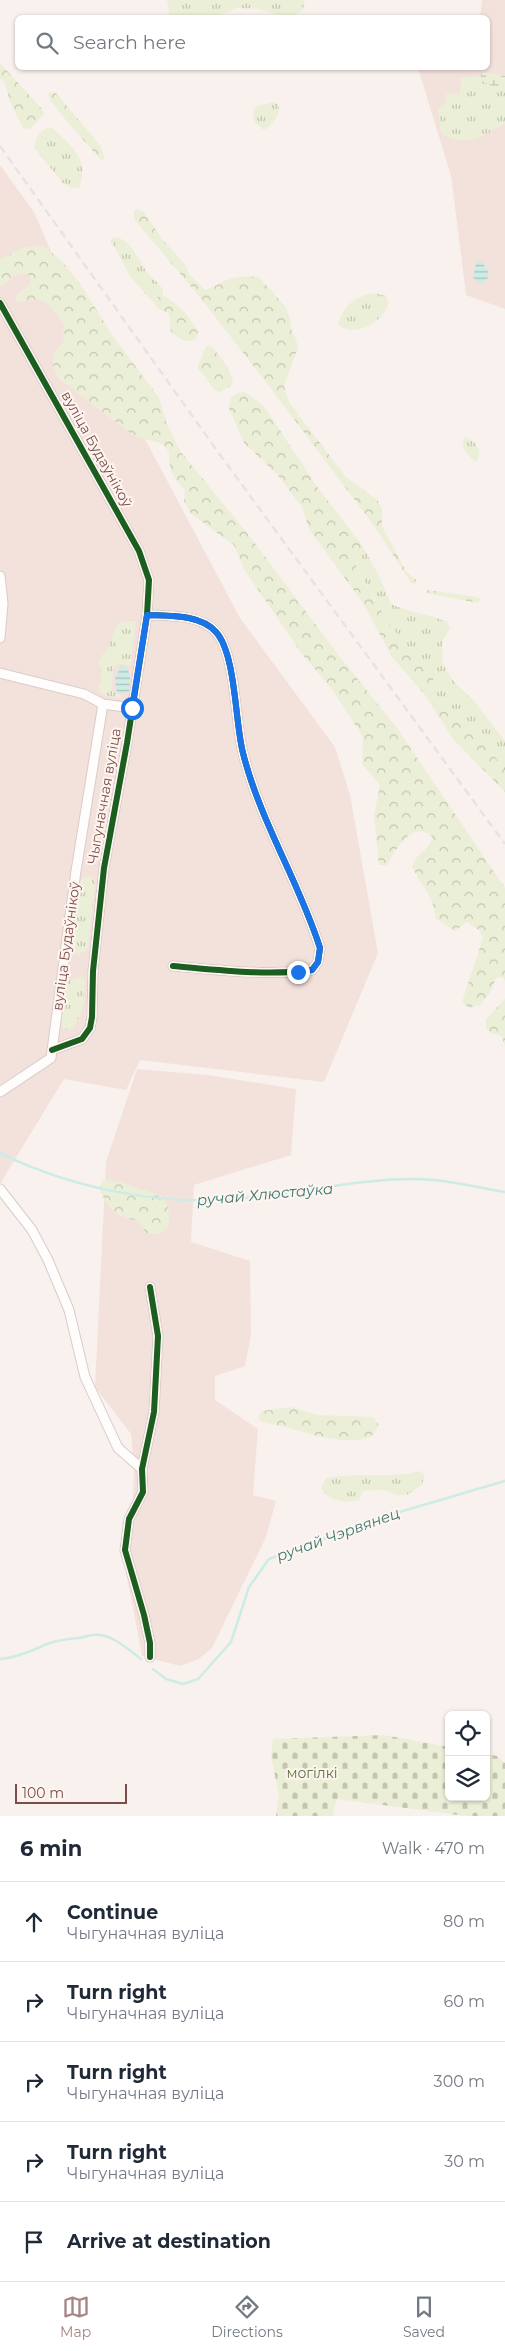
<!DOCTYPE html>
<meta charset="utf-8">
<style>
body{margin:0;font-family:Montserrat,sans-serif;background:#f2f2f3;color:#1f2937}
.controls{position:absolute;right:15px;bottom:15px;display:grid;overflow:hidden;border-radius:8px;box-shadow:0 1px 4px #0004}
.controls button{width:45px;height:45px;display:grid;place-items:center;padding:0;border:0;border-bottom:1px solid #e0e1e3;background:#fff;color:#1f2937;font:25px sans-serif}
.scale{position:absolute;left:15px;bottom:12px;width:112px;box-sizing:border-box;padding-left:5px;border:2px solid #7b4d49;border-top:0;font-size:14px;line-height:18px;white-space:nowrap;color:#7b4d49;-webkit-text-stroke:4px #fff5f0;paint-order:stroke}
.stop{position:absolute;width:15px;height:15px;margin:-11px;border:4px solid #1a73e8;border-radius:50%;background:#fff}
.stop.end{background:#1a73e8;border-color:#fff;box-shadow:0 1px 5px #0008}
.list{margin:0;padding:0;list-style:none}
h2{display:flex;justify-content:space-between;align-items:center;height:65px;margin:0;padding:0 20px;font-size:21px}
h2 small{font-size:16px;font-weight:400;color:#747a83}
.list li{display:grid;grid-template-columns:32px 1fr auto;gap:15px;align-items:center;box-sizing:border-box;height:80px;padding:0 20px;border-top:1px solid #e0e1e3}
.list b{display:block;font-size:19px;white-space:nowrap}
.list p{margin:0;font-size:16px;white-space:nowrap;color:#747a83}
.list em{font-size:16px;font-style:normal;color:#747a83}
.icon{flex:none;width:28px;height:28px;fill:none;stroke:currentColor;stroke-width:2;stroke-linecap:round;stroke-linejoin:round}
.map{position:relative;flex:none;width:505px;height:1816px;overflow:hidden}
.search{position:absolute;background:#fff;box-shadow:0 1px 4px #0004;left:15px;right:15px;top:15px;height:55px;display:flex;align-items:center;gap:12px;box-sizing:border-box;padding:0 18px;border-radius:8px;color:#747a83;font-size:19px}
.sheet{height:465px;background:#fff}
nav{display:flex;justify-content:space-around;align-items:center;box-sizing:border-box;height:70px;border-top:1px solid #e0e1e3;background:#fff;font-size:14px;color:#747a83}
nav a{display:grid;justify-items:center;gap:2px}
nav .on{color:#a78682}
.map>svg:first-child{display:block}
</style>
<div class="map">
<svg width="505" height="1816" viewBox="0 0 505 1816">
<defs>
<pattern id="grass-tufts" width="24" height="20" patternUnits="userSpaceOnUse" patternTransform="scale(1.25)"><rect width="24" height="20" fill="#ecefd7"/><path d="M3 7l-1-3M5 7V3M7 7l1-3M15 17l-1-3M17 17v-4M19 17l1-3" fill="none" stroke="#c4c4b0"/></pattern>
<pattern id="forest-crowns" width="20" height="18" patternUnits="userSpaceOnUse" patternTransform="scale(1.25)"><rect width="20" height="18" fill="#ecefd7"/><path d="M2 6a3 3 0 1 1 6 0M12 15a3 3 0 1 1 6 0" fill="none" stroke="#c4c4b0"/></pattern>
<pattern id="wetland-marsh" width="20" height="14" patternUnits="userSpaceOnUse" patternTransform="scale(1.25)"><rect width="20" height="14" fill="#ecefd7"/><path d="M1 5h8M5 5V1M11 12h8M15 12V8" fill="none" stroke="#c4c4b0"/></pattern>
<pattern id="cemetery-stones" width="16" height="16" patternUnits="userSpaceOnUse" patternTransform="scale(1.25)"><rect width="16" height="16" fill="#ecefd7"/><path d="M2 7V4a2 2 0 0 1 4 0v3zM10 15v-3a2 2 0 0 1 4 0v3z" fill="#c4c4b0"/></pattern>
<pattern id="water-rules" width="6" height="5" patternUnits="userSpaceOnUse" patternTransform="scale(1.25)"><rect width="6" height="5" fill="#cdece6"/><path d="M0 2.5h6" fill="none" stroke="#abc1bc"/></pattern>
</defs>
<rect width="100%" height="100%" fill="#f9f1ed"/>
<path fill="#f3e2dc" d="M 482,0 L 505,0 L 505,309 L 466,295 L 451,176 L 418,68 L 488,68 L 488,18 L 480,17 Z
M 0,165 L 34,212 L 74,305 L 240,618 L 335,747 L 350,795 L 378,953 L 324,1082 L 140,1060 L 126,1090 L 64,1079 L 0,1184 Z
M 137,1069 L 208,1075 L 296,1089 L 291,1155 L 194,1185 L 191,1242 L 250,1261 L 251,1335 L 245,1366 L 215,1376 L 215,1400 L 258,1429 L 253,1495 L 276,1501 L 266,1537 L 212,1648 L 197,1660 L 180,1666 L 142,1656 L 122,1550 L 122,1524 L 133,1499 L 134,1469 L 131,1434 L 95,1387 L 106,1162 Z"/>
<path fill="url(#grass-tufts)" d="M 167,0 L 305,0 L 303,9 L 293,17 L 279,15 L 259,9 L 237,8 L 214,17 L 170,18 Z
M 476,76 L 505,93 L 505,123 C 481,137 468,149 441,133 L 438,109 L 445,104 L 447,93 L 460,95 L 461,78 Z
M 273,102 L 279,105 C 280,115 273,125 264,130 C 254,124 249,116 256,106 Z
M 51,127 C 71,145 90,159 79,188 L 71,188 L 62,182 L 34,148 C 35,138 40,129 51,127 Z
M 113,237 C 132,238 137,259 147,272 C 152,278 158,283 163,289 L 163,296 L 157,297 L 155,304 L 131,278 L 111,241 Z
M 374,293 L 386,296 L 389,302 C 383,322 359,337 339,326 C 339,308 357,295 374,293 Z
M 465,437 C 476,440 483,451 477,461 L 474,461 C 467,454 459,446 465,437 Z
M 362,545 L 380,578 L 391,604 C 409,613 430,613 448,623 L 450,628 L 442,642 L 443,663 L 453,681 L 474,701 L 505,741 L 505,771 L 491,751 L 440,703 L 432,706 L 425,695 L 434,688 L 389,624 L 356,567 Z
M 121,621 L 136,621 L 130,666 L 120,664 L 114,667 L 111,690 L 122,696 L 121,698 L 105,696 L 99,690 L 102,669 L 98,662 C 100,656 102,656 105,652 C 113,643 111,630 121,621 Z
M 90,876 L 95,880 L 88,949 L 78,955 L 71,943 L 81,879 Z
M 81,977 L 85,981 L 83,1007 L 73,1029 L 67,1030 L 62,1027 L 60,1012 L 63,983 Z
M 420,1471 L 425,1475 L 422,1485 L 407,1495 L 396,1495 L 385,1490 L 363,1491 L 359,1500 C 344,1504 329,1501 321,1488 L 326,1478 C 357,1472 389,1479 420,1471 Z"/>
<path fill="url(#forest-crowns)" d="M 0,63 L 42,109 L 44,114 L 30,129 L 23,128 L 10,102 L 5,83 L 0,78 Z
M 50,92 L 56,93 L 100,145 L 105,159 L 101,160 C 91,148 51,105 48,95 Z
M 137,209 L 143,211 L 162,239 L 184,263 L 190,275 L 205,290 C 213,288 219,283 227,280 C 237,276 248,276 259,277 L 285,306 L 290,318 L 292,332 L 296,339 L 298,348 L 284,386 L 289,402 L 345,476 L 377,500 L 382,508 L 382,526 L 406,571 L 416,580 L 416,584 L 411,583 L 375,527 L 266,382 L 198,295 L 134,219 L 134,211 Z
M 42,245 L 60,259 L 79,282 L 113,336 L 159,398 L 167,424 L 180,451 L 248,534 L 340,657 L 397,728 L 505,888 L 505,981 L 502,977 L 496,978 L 490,993 L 480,1005 L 469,1008 L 462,1002 L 483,938 L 479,930 L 467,922 L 455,931 L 436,919 L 432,901 L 412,867 C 416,852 429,852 432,837 C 413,818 395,850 387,865 L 379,865 L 374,816 L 380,785 L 362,764 L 363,737 L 331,688 L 302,654 L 245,571 L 234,545 L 191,514 L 184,501 L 185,490 C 173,477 168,470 169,452 L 163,444 L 134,436 L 58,378 L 53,365 L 54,354 L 63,341 L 64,324 L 49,305 L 39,299 L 17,302 L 15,297 L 30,284 L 31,280 L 28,274 C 14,271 11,280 0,286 L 0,259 L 22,248 Z
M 163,296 C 177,302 191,318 198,332 L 196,339 C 185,345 178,338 170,330 L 169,314 L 156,307 L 155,304 L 157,297 Z
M 206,346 L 211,346 C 220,356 232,370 233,384 L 219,393 C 209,386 206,375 197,368 Z
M 244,391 L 264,406 L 318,488 L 362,545 L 356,567 L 360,575 L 389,624 L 433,678 L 434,688 L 425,695 L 392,657 L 363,603 L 309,529 L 302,507 L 276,473 L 244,443 L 228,406 L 232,396 Z
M 428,590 L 477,597 L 481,599 L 478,603 L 426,593 Z
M 440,703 L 455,710 L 491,751 L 505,771 L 505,792 L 453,739 L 432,706 Z
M 505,999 L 505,1046 L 501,1035 L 493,1034 L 486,1029 L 486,1019 Z
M 103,1180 L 117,1181 L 162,1196 L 167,1204 L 169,1214 L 169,1226 L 160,1234 L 146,1233 C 134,1214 137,1223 121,1216 C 109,1210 104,1200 99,1188 Z
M 291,1407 L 317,1415 L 373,1417 L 379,1425 L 371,1437 C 335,1448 297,1427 261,1422 L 258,1416 L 262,1411 Z"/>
<path fill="url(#wetland-marsh)" d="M 483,72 L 505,76 L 505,93 L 482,81 L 481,75 Z"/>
<path fill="url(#cemetery-stones)" d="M 384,1735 L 449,1747 L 449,1797 L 486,1797 L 486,1754 L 497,1756 L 505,1763 L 505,1816 L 466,1816 L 337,1799 L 332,1816 L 276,1816 L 279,1795 L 271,1756 L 273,1739 Z"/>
<path fill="url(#water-rules)" d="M 481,261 L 488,271 L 488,278 L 481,284 L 473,278 L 476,263 Z
M 121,666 L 127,668 L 130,676 L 129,691 L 121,694 L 116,690 L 115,678 Z"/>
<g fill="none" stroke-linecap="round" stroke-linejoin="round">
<path stroke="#cdece6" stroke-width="2.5" d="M 0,1153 C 74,1189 164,1207 246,1198 C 302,1192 359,1179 415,1179 C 445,1179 475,1187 505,1192
M 0,1659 C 14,1658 34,1650 47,1644 C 58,1640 67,1639 78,1638 C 83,1638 88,1635 93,1635 C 112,1633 127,1649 141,1659
M 153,1669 L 166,1679 L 183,1684 L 198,1679 L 231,1642 L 249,1587 L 269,1559 L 386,1516 L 505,1481"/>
<g stroke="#d8ccca" stroke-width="11">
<path id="minor" d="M 0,303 L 139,551 L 149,580 L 147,615 L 127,743 L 104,868 L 93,971 L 92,1017 L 90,1028 L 82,1039 L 52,1050
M 0,576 L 3,603 L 0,638
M 147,615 C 169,616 200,614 216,632 C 236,654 235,723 243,753 C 260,821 299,882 320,948 L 318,962 L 312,970 C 266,976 219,970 173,966
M 0,673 L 84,694 L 103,704 L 76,871 L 51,1058 L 0,1092
M 103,704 L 132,708
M 0,1189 L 32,1230 L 48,1260 L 69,1310 L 85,1377 L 118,1448 L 142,1469
M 150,1657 L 150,1643 L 144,1615 L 125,1550 L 129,1519 L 143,1492 L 142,1469 L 154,1412 L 158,1336 L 150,1287"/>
</g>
<use href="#minor" stroke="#fefdfc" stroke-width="9"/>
<path stroke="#e5e3e6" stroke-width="2.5" stroke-dasharray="8 5" stroke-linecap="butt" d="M 0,146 L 218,452 L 505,844"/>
<g stroke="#fff5f0" stroke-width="9">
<path id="cycleway" d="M 0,303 L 139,551 L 149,580 L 147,615 L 127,743 L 104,868 L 93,971 L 92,1017 L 90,1028 L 82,1039 L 52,1050
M 147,615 C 169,616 200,614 216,632 C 236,654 235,723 243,753 C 260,821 299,882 320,948 L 318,962 L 312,970 C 266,976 219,970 173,966
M 150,1657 L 150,1643 L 144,1615 L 125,1550 L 129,1519 L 143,1492 L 142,1469 L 154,1412 L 158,1336 L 150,1287"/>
</g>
<use href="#cycleway" stroke="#1b5e20" stroke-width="6"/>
</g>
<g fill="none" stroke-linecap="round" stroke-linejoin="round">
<path stroke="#1a73e8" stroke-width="6" d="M 132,708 L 147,615 C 169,616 200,614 216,632 C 236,654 235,723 243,753 C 260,821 299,882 320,948 L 318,962 L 312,970 L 298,972"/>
</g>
<g text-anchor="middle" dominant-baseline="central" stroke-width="4" stroke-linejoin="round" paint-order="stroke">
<g font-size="14" fill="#7b4d49" stroke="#fff5f0">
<text transform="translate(97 449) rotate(61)">вуліца Будаўнікоў</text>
<text transform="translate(104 796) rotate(-80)">Чыгуначная вуліца</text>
<text transform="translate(66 946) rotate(-82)">вуліца Будаўнікоў</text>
</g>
<g font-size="14" fill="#5c753b" stroke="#fff5f0">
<text x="312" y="1773">могілкі</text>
</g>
<g font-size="15" font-style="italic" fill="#387971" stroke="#fff5f0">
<text transform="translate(265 1194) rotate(-5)">ручай Хлюстаўка</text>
<text transform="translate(338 1534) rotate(-20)">ручай Чэрвянец</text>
</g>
</g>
</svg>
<div class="controls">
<button><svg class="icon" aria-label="locate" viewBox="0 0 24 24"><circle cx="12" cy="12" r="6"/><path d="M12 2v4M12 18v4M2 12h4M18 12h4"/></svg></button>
<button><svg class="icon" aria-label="layers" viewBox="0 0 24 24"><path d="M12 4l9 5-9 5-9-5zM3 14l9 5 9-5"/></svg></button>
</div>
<div class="scale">100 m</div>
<div class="stop" style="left:132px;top:708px"></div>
<div class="stop end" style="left:298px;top:972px"></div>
<div class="search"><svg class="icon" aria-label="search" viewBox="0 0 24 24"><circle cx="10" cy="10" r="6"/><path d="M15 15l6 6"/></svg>Search here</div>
</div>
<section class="sheet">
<h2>6 min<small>Walk · 470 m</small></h2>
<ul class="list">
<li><svg class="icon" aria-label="ahead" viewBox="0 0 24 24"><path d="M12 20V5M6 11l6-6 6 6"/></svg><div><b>Continue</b><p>Чыгуначная вуліца</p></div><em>80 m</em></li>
<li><svg class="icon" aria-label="right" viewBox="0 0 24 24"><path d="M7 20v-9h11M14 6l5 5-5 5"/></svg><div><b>Turn right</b><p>Чыгуначная вуліца</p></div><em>60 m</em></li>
<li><svg class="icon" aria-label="right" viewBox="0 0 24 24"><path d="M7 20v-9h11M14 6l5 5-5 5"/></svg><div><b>Turn right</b><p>Чыгуначная вуліца</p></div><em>300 m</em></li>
<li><svg class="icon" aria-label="right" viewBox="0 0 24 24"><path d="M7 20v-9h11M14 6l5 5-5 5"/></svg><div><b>Turn right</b><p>Чыгуначная вуліца</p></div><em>30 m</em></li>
<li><svg class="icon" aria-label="arrive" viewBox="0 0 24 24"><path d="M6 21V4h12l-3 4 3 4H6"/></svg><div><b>Arrive at destination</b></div></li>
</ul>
</section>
<nav>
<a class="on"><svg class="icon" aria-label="map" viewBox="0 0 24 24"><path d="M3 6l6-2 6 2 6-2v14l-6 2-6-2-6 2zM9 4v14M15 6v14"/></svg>Map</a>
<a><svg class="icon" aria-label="directions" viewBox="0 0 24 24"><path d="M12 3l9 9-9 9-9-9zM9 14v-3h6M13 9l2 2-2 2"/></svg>Directions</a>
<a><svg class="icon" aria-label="saved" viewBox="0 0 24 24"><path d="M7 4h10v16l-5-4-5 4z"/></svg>Saved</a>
</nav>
